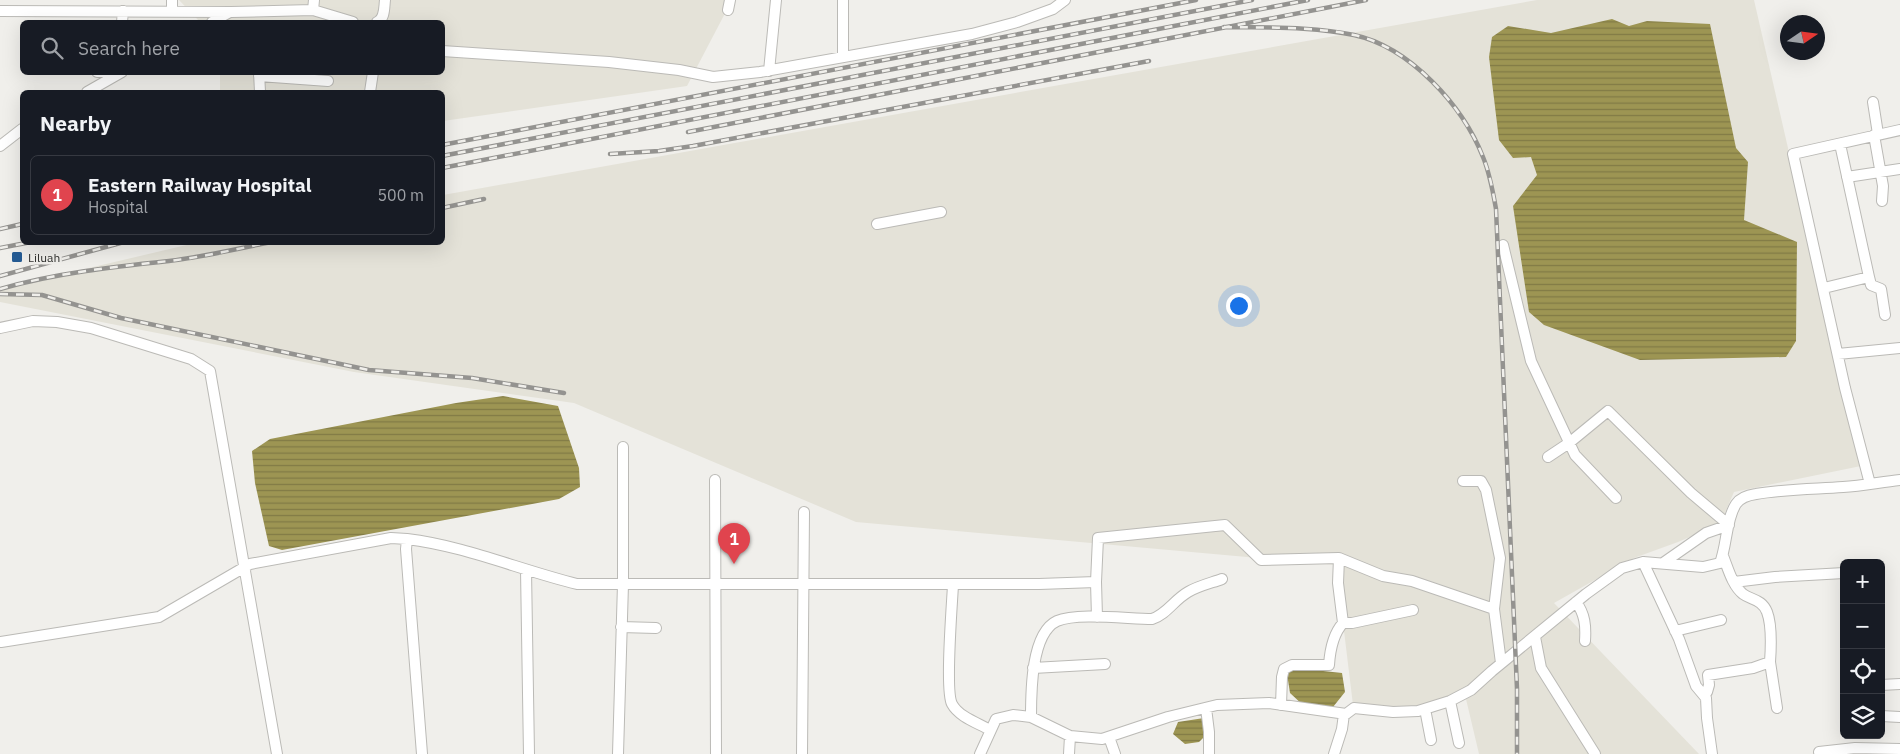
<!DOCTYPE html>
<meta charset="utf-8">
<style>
body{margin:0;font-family:"IBM Plex Sans",sans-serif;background:#242831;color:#f1f3f6}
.controls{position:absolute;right:15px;bottom:15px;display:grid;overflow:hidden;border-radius:8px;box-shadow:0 5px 20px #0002}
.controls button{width:45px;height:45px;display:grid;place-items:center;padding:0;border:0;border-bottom:1px solid #363941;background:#171b24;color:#f1f3f6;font:25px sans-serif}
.compass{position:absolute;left:1780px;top:15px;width:45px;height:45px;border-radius:50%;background:#171b24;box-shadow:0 5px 20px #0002;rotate:77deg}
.you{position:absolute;left:1238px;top:305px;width:18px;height:18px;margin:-12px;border:4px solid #fff;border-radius:50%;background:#1a73e8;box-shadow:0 0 0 8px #1a73e833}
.badge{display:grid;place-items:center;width:32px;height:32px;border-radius:50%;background:#0b8043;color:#fff;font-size:16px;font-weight:700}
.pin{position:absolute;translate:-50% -41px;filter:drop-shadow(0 1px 2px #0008)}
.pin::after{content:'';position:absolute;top:26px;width:18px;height:15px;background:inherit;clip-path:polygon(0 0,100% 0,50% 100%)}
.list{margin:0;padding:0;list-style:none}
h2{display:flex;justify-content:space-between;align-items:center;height:65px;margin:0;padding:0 20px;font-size:21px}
h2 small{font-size:16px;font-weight:400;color:#9ea1a6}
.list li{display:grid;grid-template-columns:32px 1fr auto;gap:15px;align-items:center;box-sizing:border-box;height:80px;margin:0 10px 10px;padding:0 10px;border:1px solid #363941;border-radius:8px}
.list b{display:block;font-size:19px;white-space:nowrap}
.list p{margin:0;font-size:16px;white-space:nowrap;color:#9ea1a6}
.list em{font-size:16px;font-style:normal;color:#9ea1a6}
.icon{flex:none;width:28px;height:28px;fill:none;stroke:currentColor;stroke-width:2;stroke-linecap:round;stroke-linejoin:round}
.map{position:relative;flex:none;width:1900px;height:754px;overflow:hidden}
.search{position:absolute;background:#171b24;box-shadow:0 5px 20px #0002;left:20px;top:20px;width:425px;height:55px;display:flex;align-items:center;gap:12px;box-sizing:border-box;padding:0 18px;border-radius:8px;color:#9ea1a6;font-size:19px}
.panel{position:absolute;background:#171b24;box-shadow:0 5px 20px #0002;left:20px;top:90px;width:425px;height:155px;border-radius:8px}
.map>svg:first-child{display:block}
</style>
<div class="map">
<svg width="1900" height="754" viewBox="0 0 1900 754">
<defs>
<pattern id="water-rules" width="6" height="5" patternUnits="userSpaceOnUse" patternTransform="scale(1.25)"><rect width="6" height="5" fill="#9d9553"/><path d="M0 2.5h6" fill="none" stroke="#817a45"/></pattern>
</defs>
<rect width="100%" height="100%" fill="#f0efeb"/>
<path fill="#e4e2d8" d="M 179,0 L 732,0 L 687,86 L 443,121 L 442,92 L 220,92 L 220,73 L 442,72 L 442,22 L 200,22 Z
M 1537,0 L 1754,0 L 1861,466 L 1734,492 L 1720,524 L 1678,542 L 1634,558 L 1554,603 L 1699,754 L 1479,754 L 1466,699 L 1411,708 L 1353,705 L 1336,565 L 856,522 L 574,403 L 354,372 L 0,302 L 0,289 L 195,243 L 442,242 L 443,195 Z"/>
<path fill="url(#water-rules)" d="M 1612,19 L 1629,26 L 1647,21 L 1710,24 L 1736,148 L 1748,162 L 1744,220 L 1797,242 L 1796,341 L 1786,357 L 1640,360 L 1544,325 L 1529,312 L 1513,206 L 1537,175 L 1531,157 L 1513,158 L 1499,140 L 1489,57 L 1492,37 L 1508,26 L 1551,33 Z
M 503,396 L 558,406 L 579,468 L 580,487 L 559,499 L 282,550 L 269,546 L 255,483 L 252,451 L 270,439 L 456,403 Z
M 1295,668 L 1342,673 L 1345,692 L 1333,707 L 1305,707 L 1290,693 L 1287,674 Z
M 1204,718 L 1206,735 L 1199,742 L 1185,744 L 1173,734 L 1178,722 Z"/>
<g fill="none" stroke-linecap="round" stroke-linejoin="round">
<g stroke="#bbbab6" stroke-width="12">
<path id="minor" d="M 843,0 L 843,57
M 313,10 L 353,22
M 728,10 L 730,0
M 0,11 L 231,12 L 313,10 L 314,0
M 172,11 L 172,0
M 122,22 L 123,11
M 212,22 L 230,12
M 377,22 C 385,19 384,8 385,0
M 442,51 L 609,62 L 679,70 L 713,77 L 760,72 L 972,34 L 1017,22 L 1053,9 L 1065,0
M 769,71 L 776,0
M 97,72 L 103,72
M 259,72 L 260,92
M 259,76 L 328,81
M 87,92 L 122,72
M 370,92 L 373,72
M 1873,102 L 1878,134 L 1874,135 L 1883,186 L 1882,201
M 1840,144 L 1869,277 L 1871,285 L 1881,289 L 1885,315
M 0,146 L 22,129
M 1847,177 L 1900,169
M 877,224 L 941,212
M 1503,245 L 1531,361 L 1575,455 L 1616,498
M 1824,288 L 1869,277
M 0,328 L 33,321 L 57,322 L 91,328 L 191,359 L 210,371 L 277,754
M 1838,354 L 1900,348
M 1548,457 L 1569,443 L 1608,411 L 1691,493 L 1729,525 L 1706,533 L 1663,563
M 715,480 L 716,754
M 1463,481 L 1481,481 L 1486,490 L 1500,558 L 1494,609
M 1870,484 L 1845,388 L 1793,154 L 1900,130
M 407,539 C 465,546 520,570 577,584 L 1039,584 L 1096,582 L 1098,538 L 1225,525 L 1261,560 L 1339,558 L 1383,576 L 1412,581 L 1494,609 L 1501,663
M 1723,556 C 1728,568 1732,585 1743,594 C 1751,600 1762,599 1767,612 C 1772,625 1771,648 1770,662
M 1339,558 L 1338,583 L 1343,623
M 1643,562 L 1679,639 L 1696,686 L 1706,698 L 1707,718 L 1712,754
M 526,570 L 529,754
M 1096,582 L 1097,617
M 1734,582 L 1775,577 L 1844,573
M 953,585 C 952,605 945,691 952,704 C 959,717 978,723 990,730
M 1576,602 C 1585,614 1586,626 1585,641
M 621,627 L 656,628
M 1675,631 L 1721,620
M 1535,637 L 1541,668 L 1595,754
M 1,642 L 159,617 L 250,564 L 391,538 L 407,539 L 406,549 L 422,754
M 1033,668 L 1105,664
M 1881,685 L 1900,684
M 1702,693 L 1707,692 L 1709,685 L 1708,675 L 1753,668 L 1770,662 L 1777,708
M 1450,701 L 1459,743
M 1281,705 L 1282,677 L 1284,669 L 1292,665 L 1329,665 C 1330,650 1333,634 1343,623 L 1352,623 L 1413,610
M 1206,708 L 1209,732 L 1209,754
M 1425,709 L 1431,740
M 1881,716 L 1900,717
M 1031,717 C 1031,692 1031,633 1057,621 C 1077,612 1129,619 1152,619 C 1167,614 1174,600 1188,592 C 1198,586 1211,583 1222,579
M 1109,737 L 1115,754
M 1819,752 L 1855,748 L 1900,749
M 618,754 L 623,584 L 623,447
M 802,754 L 804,512
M 980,754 L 996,719 L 1013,715 L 1031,717 L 1070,736 L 1102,739 L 1168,717 L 1217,705 L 1269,703 L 1346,714 L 1354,708 L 1393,712 L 1418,711 L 1450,701 L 1471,690 L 1492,671 L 1586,594 L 1622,568 L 1643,562 L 1703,567 L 1720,563 C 1727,545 1726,519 1736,504 C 1740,498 1749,495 1756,494 C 1785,489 1814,489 1843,487 C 1862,486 1881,482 1900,480
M 1069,754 L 1070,736
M 1334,754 L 1342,729 L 1344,714"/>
</g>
<use href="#minor" stroke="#fff" stroke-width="10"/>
<g stroke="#949390" stroke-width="4.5">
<path id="rail" d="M 1224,27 C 1267,28 1312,26 1354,35 C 1410,47 1463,106 1483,157 C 1490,174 1493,192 1496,209 L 1517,689 L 1517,754
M 688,132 L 1366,0
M 442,145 L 1196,0
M 610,154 L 659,151 L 693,146 L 1149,61
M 442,156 L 1252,0
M 442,168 L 1308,0
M 442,208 L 484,199
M 0,229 L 22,224
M 0,248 L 31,242
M 0,276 L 124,242
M 0,289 C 56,273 112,267 169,261 C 203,257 237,249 271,242
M 0,294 L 42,295 L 121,318 L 369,370 L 472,378 L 564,393"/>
</g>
<use href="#rail" stroke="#f0efeb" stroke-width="2.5" stroke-dasharray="8" stroke-linecap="butt"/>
</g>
<rect fill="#255b93" stroke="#f0efeb" stroke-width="2" x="11" y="251" width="12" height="12" rx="2.5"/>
<g text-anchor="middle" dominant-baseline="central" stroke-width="5" stroke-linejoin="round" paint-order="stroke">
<g font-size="12" fill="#31312f" stroke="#f0efeb" text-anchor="start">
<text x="28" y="257">Liluah</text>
</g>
</g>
</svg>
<div class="controls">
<button>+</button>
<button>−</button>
<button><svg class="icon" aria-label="locate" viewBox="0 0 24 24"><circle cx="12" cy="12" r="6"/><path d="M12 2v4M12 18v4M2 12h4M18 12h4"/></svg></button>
<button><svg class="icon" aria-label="layers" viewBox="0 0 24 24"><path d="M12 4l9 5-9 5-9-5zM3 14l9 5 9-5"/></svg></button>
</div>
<svg class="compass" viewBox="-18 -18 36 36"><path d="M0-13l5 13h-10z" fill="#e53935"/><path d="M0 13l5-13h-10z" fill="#9ea1a6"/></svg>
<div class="you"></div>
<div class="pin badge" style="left:734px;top:564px;background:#e0444e">1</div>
<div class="search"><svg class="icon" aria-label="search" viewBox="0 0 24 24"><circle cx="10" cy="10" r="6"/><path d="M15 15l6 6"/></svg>Search here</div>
<section class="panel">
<h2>Nearby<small></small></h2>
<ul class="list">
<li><span class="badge" style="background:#e0444e">1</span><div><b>Eastern Railway Hospital</b><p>Hospital</p></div><em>500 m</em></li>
</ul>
</section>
</div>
